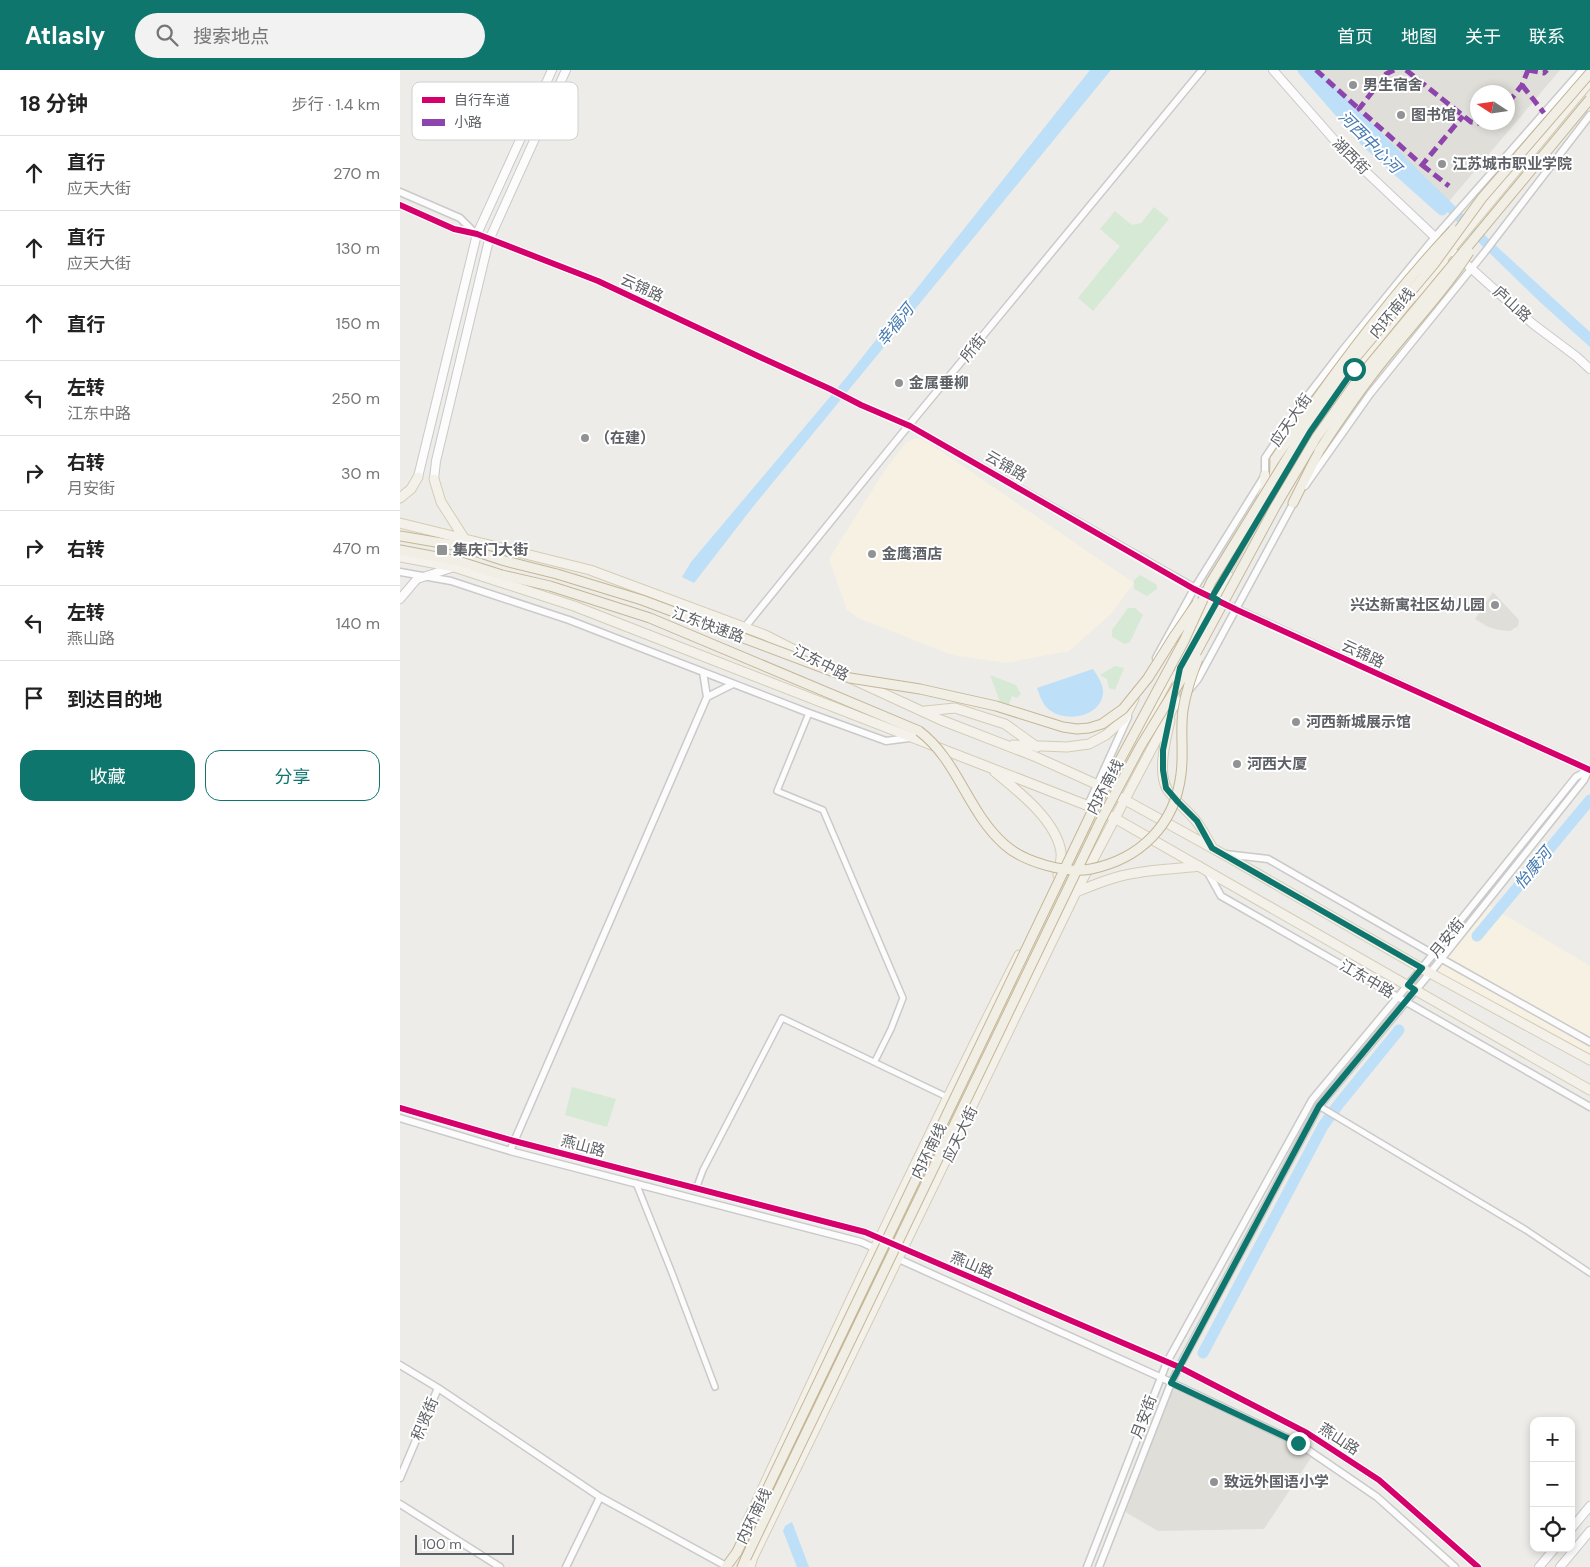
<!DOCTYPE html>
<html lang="zh">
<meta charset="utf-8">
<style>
body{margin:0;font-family:"DM Sans","Noto Sans SC",sans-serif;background:#f2f2f2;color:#222}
.controls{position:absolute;right:15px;bottom:15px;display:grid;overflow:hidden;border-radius:10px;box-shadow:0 2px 8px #0003}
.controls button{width:45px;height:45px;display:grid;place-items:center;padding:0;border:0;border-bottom:1px solid #e0e0e0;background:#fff;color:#222;font:25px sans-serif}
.compass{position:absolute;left:1070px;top:15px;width:45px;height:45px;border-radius:50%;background:#fff;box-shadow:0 2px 8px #0003;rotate:282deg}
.scale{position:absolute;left:15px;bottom:12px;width:99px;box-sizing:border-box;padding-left:5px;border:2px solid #5e6166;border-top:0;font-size:14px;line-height:18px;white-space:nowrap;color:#5e6166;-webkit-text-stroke:4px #fff;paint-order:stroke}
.stop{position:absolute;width:15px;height:15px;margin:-11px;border:4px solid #0f766e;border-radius:50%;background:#fff}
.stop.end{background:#0f766e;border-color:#fff;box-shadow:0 1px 5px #0008}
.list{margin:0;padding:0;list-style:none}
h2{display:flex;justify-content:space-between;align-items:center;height:65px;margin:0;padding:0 20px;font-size:21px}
h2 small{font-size:16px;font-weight:400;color:#767676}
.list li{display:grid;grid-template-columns:32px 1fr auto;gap:15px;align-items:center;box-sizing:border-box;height:75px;padding:0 20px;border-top:1px solid #e0e0e0}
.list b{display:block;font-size:19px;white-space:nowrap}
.list p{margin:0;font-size:16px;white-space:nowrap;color:#767676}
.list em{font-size:16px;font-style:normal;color:#767676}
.actions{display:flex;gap:10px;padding:15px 20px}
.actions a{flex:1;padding:11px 0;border:1px solid #0f766e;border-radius:15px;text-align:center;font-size:18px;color:#0f766e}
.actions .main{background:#0f766e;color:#fff}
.icon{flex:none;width:28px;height:28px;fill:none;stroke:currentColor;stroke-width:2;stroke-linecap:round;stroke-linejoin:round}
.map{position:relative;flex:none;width:1190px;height:1497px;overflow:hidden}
header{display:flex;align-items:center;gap:30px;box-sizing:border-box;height:70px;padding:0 25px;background:#0f766e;color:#fff}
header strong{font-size:24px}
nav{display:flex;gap:28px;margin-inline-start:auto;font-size:18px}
.search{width:350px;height:45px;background:#f2f2f2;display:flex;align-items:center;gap:12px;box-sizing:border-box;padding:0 18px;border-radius:28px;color:#767676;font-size:19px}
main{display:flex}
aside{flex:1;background:#fff}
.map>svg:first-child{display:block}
</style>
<header>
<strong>Atlasly</strong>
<div class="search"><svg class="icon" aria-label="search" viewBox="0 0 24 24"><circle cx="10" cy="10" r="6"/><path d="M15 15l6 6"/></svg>搜索地点</div>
<nav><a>首页</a><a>地图</a><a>关于</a><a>联系</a></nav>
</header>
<main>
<aside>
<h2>18 分钟<small>步行 · 1.4 km</small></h2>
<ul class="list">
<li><svg class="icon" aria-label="ahead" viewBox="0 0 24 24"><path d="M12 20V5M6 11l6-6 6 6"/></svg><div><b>直行</b><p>应天大街</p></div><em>270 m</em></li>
<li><svg class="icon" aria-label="ahead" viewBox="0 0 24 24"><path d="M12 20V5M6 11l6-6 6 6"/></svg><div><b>直行</b><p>应天大街</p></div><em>130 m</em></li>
<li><svg class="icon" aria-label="ahead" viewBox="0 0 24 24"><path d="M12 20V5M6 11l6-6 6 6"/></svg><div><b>直行</b></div><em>150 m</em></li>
<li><svg class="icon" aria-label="left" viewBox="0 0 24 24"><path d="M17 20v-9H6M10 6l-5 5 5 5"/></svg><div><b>左转</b><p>江东中路</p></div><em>250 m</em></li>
<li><svg class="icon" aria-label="right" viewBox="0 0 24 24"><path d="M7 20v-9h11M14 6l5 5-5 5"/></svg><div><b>右转</b><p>月安街</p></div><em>30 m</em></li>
<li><svg class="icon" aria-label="right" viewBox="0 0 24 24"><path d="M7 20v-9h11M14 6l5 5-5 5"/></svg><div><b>右转</b></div><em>470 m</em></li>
<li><svg class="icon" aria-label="left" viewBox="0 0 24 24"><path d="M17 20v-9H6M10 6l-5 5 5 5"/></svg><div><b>左转</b><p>燕山路</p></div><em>140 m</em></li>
<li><svg class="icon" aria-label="arrive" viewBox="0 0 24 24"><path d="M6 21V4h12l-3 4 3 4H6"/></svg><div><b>到达目的地</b></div></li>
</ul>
<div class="actions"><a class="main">收藏</a><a>分享</a></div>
</aside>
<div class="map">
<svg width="1190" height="1497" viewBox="0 0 1190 1497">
<rect width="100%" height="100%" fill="#edece8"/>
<path fill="#f6f1e2" d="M 516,368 L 523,369 L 734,513 L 712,543 L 669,581 L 606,593 L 552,585 L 458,548 L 447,540 L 429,489 L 485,400 L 506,372 Z
M 1085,833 L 1190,896 L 1190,990 L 1030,903 Z"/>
<path fill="#e0ded8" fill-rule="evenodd" d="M 911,0 L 1160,0 L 1045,136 ZM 1078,22 L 1108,22 L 1108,52 L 1078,52 Z
M 1093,522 L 1119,550 L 1118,556 L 1110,561 L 1099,560 L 1088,557 L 1075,549 Z
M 771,1313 L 914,1383 L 864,1459 L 758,1461 L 722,1440 Z"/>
<path fill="#d6e9d4" d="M 754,137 L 769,149 L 693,241 L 678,228 L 720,176 L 700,159 L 715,141 L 732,155 L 741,153 Z
M 740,505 L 757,515 L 757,519 L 747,526 L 734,519 L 734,510 Z
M 728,538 L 735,538 L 743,545 L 730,572 L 725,574 L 712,567 L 712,560 Z
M 715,596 L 724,598 L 715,620 L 709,618 L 707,609 L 700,605 Z
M 590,605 L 616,615 L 621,624 L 617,628 L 612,626 L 607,640 L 603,640 Z
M 172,1017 L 216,1029 L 207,1057 L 165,1045 Z"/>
<path fill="#bddff7" d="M 690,0 L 711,0 L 352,438 L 294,513 L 282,507 L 291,492 L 445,309 Z
M 900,0 L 919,0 L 1022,104 L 1093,173 L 1190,262 L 1190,277 L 1140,232 L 1039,134 L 956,58 Z
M 693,599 C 697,605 702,612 703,620 C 704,646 668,653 651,641 C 643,636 640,626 637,618 Z
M 392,1452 L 409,1497 L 397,1497 L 383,1461 L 385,1456 Z"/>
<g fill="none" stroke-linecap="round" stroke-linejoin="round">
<path stroke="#bddff7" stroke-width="11" d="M 903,0 L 966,72 L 1042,140
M 1077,866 L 1190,730
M 803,1283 L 923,1056 L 938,1035 L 999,960"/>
<g stroke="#cacaca" stroke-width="8">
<path id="minor" d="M 409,643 L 377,721 L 423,740 L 503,928 L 491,959 L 475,991
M 919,1036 L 1126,1160 L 1190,1203
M 236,1113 L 272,1203 L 315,1317
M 296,1119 L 303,1100 L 382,948 L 547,1027"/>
</g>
<g stroke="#cacaca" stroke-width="9">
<path id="tertiary" d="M 0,122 L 60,148 L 76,164
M 0,135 L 54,159 L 77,164 L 198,211 L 362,288 L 430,319 L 461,335 L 510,356 L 807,525
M 905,416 L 970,324 L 1084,183 L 1190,45
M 0,502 L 51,511 L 169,550 L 409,643 L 486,671 L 509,668
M 821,532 L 1190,700
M 345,557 L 500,366 L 802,0
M 756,588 L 794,519 L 865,405 L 865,388 L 902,333 L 942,281 L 1035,167 L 1182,0
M 307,627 L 333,614
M 772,641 L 798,609 L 895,430
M 689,738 L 688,735 L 728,647
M 825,784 L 868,789 L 1033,884 L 1190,972
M 807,801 L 821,826 L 1190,1037
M 0,1038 L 114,1071 L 465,1162 L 779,1297 L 907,1363 L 979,1410 L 1078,1497
M 0,1048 L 110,1081 L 461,1172 L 760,1307 L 898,1373 L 977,1427 L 1055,1497
M 110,1081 L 307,627 L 303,602
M 0,1295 L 38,1318 L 200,1427 L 326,1496
M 0,1408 L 38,1318
M 0,1434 L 100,1497
M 166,1497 L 200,1427
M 687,1497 L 767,1292 L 912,1030 L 1022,898 L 1176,707 L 1189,700
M 699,1497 L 771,1313 L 779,1297 L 919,1036 L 1030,903 L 1184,710 L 1189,699"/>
</g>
<g stroke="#c9c9c9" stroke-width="10">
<path id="secondary" d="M 873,0 L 944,81 L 1035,167 L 1054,183 L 1133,254 L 1177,287 L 1190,299
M 18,407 L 77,164 L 152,0
M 34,409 L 36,391 L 89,170 L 166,0
M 0,529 L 17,509 L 54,497
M 1171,1459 L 1190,1436
M 1139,1497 L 1155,1478
M 1160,1497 L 1190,1461"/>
</g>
<g stroke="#d4ccb7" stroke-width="11">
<path id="primary" d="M 1037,196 L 1190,11
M 1018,227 L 1045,194
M 34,409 L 41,432 L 64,468
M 862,426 L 865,420 L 865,405
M 0,428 L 11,419 L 18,407
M 0,453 L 190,500 L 365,565 L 424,595
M 0,487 L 54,497 L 174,536 L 699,740
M 803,557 L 830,507
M 785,579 C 823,505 864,431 910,361 C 943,312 980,266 1018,220
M 452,609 L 541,650 L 634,686 L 698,715 L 823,784 L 1030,903 L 1190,990
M 525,641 L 555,638 L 605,654 L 637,677
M 770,650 C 766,669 757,701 767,719 C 775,731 787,740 796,751 C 802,758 807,769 812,777
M 613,675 L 667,677 L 689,674 L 706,665 L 724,649 L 734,629
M 595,702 C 618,721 656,750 661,782 C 662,789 659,798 658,805
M 711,746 L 1190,1020
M 689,754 L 699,740 L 771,604
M 676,822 C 696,814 715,806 736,803 C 757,799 778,799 799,796
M 348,1450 C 436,1260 524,1071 619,885
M 350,1497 L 353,1487 L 676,822 L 771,642 L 780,598 L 793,575"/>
</g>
<g stroke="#c4b696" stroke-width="11">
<path id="trunk" d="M 874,419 L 875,389
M 893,433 L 919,381
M 0,466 L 59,476 L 105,491 L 157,504
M 0,480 L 58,491 L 102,505 L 150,516 L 250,548 L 519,661
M 326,1497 L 337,1482
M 342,1497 L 346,1488"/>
</g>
<use href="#minor" stroke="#fcfcfc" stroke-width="5"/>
<use href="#tertiary" stroke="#fcfcfc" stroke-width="6"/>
<use href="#secondary" stroke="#fcfcfc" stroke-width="8"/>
<use href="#primary" stroke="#f3f1e9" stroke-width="9"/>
<use href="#trunk" stroke="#f1eee6" stroke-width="9"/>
<g stroke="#c4b696" stroke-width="11" stroke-linecap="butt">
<path id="trunk-bridge" d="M 919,381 C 938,352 957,324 979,296 C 1009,258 1043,223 1069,182
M 875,389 C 929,309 987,230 1053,160
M 157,504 L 242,530 L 450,608 L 520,619 L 596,636 L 663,657 L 677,659 L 689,658 L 702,654 L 723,639 L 748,608 L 775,565 L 797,533
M 519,661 C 558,690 568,743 605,775 C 624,792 666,804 691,799 C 740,789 775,755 781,704 C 784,683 780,661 783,640 C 786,622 791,606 798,589
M 337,1482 L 691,744 L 784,571 L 811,512 L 910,351 L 956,287 L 1034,194 L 1082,128 L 1190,3
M 346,1488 L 700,752 L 740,677 L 784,605 L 875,437 L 916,368 L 962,304 L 1190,29"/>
</g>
<use href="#trunk-bridge" stroke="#f1eee6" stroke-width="9"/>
<path stroke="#8e44ad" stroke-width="5" stroke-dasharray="10 5" stroke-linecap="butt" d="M 916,0 L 959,39
M 994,0 L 986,4 L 959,39 L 1022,95 L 1063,46
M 1006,0 L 1071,52 L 1083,54 L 1086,52
M 1128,0 L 1144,3 L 1147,0
M 1122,15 L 1144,43
M 1108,33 L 1122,15 L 1128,0
M 1022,95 L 1049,116"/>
<g stroke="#fff" stroke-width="9">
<path id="cycleway" d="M 0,135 L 54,159 L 77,164 L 198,211 L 362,288 L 430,319 L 461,335 L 510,356 L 794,519 L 837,540 L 1190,700
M 0,1038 L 114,1071 L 465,1162 L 779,1297 L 907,1363 L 979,1410 L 1078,1497"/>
</g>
<use href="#cycleway" stroke="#d6006c" stroke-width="6"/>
</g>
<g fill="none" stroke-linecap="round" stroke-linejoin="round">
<path stroke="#0f766e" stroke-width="6" d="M 898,1373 L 771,1313 L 919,1036 L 1015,920 L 1008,915 L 1022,898 L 812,778 L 797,751 L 778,732 L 766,718 L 763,700 L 763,680 L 780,598 L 818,530 L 812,527 L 910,362 L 954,299"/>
</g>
<g fill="#909294" stroke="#fff" stroke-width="2">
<circle cx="953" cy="15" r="5"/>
<circle cx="1001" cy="45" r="5"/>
<circle cx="1042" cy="94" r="5"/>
<circle cx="499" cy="313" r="5"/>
<circle cx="185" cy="368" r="5"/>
<rect x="36" y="474" width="12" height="12" rx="2.5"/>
<circle cx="472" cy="484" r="5"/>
<circle cx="1095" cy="535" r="5"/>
<circle cx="896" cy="652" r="5"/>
<circle cx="837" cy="694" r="5"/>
<circle cx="814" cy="1412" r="5"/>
</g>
<g text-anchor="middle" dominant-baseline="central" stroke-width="4" stroke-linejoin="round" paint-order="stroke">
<g font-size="15" font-weight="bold" fill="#5e6166" stroke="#fff" text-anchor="start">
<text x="963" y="15">男生宿舍</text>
<text x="1011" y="45">图书馆</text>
<text x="1052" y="94">江苏城市职业学院</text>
<text x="509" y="313">金属垂柳</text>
<text x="195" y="368">（在建）</text>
<text x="53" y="480">集庆门大街</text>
<text x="482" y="484">金鹰酒店</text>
<text x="1085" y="535" text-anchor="end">兴达新寓社区幼儿园</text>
<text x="906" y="652">河西新城展示馆</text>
<text x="847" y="694">河西大厦</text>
<text x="824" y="1412">致远外国语小学</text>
</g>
<g font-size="15" fill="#5e6166" stroke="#fff">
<text transform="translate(951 86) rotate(45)">湖西街</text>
<text transform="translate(242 218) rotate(25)">云锦路</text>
<text transform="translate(1112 234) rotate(42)">庐山路</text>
<text transform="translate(992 243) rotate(-50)">内环南线</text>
<text transform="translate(573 278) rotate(-51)">所街</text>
<text transform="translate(891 350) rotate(-55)">应天大街</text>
<text transform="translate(606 396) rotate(30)">云锦路</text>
<text transform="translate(308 555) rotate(20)">江东快速路</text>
<text transform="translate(963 584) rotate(25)">云锦路</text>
<text transform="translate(421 593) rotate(27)">江东中路</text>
<text transform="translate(705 717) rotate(-62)">内环南线</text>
<text transform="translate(1047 868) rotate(-51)">月安街</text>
<text transform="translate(967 909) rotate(30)">江东中路</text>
<text transform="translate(560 1064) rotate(-64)">应天大街</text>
<text transform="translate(183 1076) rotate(15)">燕山路</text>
<text transform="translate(529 1081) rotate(-64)">内环南线</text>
<text transform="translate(572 1195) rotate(23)">燕山路</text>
<text transform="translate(744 1347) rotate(-69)">月安街</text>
<text transform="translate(25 1349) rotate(-67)">积贤街</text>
<text transform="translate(939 1369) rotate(33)">燕山路</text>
<text transform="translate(354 1446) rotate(-64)">内环南线</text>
</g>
<g font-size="16" font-style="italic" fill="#4579af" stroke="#fff">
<text transform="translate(970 72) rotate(45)">河西中心河</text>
<text transform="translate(495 255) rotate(-51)">幸福河</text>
<text transform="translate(1133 798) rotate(-50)">怡康河</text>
</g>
</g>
<rect x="12" y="12" width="166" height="58" rx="8" fill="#fff" stroke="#cfd0d1" stroke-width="1"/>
<rect x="22" y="27" width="23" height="6" fill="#d6006c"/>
<rect x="22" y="49" width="23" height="7" fill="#8e44ad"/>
<g font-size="14" fill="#5e6166">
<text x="54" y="35">自行车道</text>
<text x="54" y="57">小路</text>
</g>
</svg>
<div class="controls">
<button>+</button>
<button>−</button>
<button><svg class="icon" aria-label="locate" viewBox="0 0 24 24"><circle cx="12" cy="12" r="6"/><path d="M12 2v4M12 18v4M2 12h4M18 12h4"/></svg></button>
</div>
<svg class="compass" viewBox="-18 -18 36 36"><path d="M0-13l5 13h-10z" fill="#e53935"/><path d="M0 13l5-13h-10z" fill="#767676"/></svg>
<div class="scale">100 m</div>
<div class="stop" style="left:954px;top:299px"></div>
<div class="stop end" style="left:898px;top:1373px"></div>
</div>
</main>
